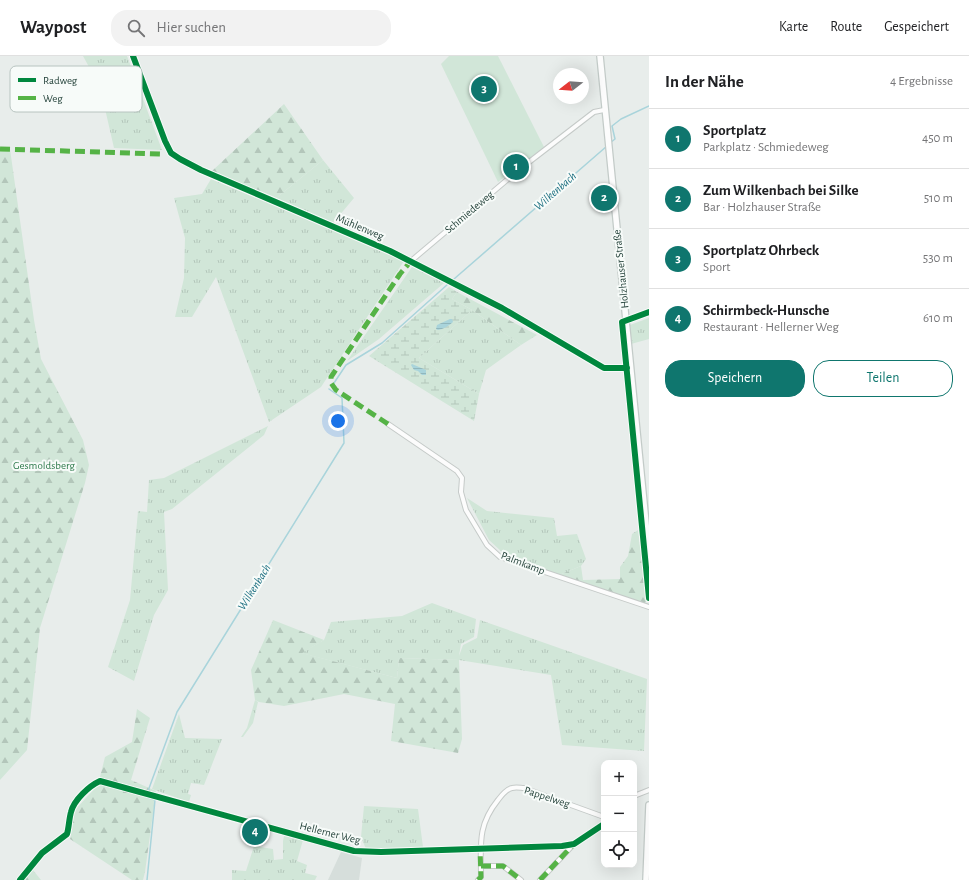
<!DOCTYPE html>
<html lang="de">
<meta charset="utf-8">
<style>
body{margin:0;font-family:"Alegreya Sans",sans-serif;background:#f2f2f2;color:#202124}
.controls{position:absolute;right:12px;bottom:12px;display:grid;overflow:hidden;border-radius:8px;box-shadow:0 4px 16px #0002}
.controls button{width:36px;height:36px;display:grid;place-items:center;padding:0;border:0;border-bottom:1px solid #e0e0e0;background:#fff;color:#202124;font:20px sans-serif}
.compass{position:absolute;left:553px;top:12px;width:36px;height:36px;border-radius:50%;background:#fff;box-shadow:0 4px 16px #0002;rotate:253deg}
.you{position:absolute;left:338px;top:365px;width:14px;height:14px;margin:-10px;border:3px solid #fff;border-radius:50%;background:#1a73e8;box-shadow:0 0 0 6px #1a73e833}
.badge{display:grid;place-items:center;width:26px;height:26px;border-radius:50%;background:#0f766e;color:#fff;font-size:13px;font-weight:700}
.pin{position:absolute;translate:-50% -50%;border:2px solid #fff;box-shadow:0 1px 4px #0006}
.list{margin:0;padding:0;list-style:none}
h2{display:flex;justify-content:space-between;align-items:center;height:52px;margin:0;padding:0 16px;font-size:17px}
h2 small{font-size:13px;font-weight:400;color:#757577}
.list li{display:grid;grid-template-columns:26px 1fr auto;gap:12px;align-items:center;box-sizing:border-box;height:60px;padding:0 16px;border-top:1px solid #e0e0e0}
.list b{display:block;font-size:15px;white-space:nowrap}
.list p{margin:0;font-size:13px;white-space:nowrap;color:#757577}
.list em{font-size:13px;font-style:normal;color:#757577}
.actions{display:flex;gap:8px;padding:12px 16px}
.actions a{flex:1;padding:9px 0;border:1px solid #0f766e;border-radius:16px;text-align:center;font-size:14px;color:#0f766e}
.actions .main{background:#0f766e;color:#fff}
.icon{flex:none;width:22px;height:22px;fill:none;stroke:currentColor;stroke-width:2;stroke-linecap:round;stroke-linejoin:round}
.map{position:relative;flex:none;width:649px;height:824px;overflow:hidden}
header{display:flex;align-items:center;gap:24px;box-sizing:border-box;height:56px;padding:0 20px;background:#fff;border-bottom:1px solid #e0e0e0}
header strong{font-size:19px}
nav{display:flex;gap:22px;margin-inline-start:auto;font-size:14px}
.search{width:280px;height:36px;background:#f2f2f2;display:flex;align-items:center;gap:10px;box-sizing:border-box;padding:0 14px;border-radius:16px;color:#757577;font-size:15px}
main{display:flex}
aside{flex:1;background:#fff}
.map>svg:first-child{display:block}
</style>
<header>
<strong>Waypost</strong>
<div class="search"><svg class="icon" aria-label="search" viewBox="0 0 24 24"><circle cx="10" cy="10" r="6"/><path d="M15 15l6 6"/></svg>Hier suchen</div>
<nav><a>Karte</a><a>Route</a><a>Gespeichert</a></nav>
</header>
<main>
<div class="map">
<svg width="649" height="824" viewBox="0 0 649 824">
<defs>
<pattern id="grass-tufts" width="24" height="20" patternUnits="userSpaceOnUse"><rect width="24" height="20" fill="#d1e6d8"/><path d="M3 7l-1-3M5 7V3M7 7l1-3M15 17l-1-3M17 17v-4M19 17l1-3" fill="none" stroke="#b3c6ba"/></pattern>
<pattern id="forest-firs" width="22" height="20" patternUnits="userSpaceOnUse"><rect width="22" height="20" fill="#d1e6d8"/><path d="M5 1l3.5 6h-7zM16 11l3.5 6h-7z" fill="#b3c6ba"/></pattern>
<pattern id="wetland-marsh" width="20" height="14" patternUnits="userSpaceOnUse"><rect width="20" height="14" fill="#d1e6d8"/><path d="M1 5h8M5 5V1M11 12h8M15 12V8" fill="none" stroke="#b3c6ba"/></pattern>
<pattern id="water-rules" width="6" height="5" patternUnits="userSpaceOnUse"><rect width="6" height="5" fill="#a9d4db"/><path d="M0 2.5h6" fill="none" stroke="#91b7bd"/></pattern>
</defs>
<rect width="100%" height="100%" fill="#e8edeb"/>
<path fill="#d6dedb" d="M 341,796 L 362,802 L 359,824 L 328,824 Z"/>
<path fill="url(#grass-tufts)" d="M 83,0 L 127,0 L 162,94 L 114,92 L 100,31 Z
M 323,104 L 354,142 L 333,167 L 275,143 Z
M 211,123 L 404,205 L 321,331 L 269,366 L 216,221 L 192,261 L 175,261 L 184,222 L 185,182 L 174,142 L 202,138 Z
M 412,211 L 444,227 L 379,283 L 347,305 Z
M 472,254 L 521,289 L 486,314 L 479,338 L 419,302 Z
M 649,262 L 649,283 L 631,288 L 630,269 Z
M 268,370 L 264,379 L 172,453 L 164,456 L 168,534 L 154,559 L 134,625 L 108,611 L 130,544 L 138,455 L 147,456 L 149,424 L 164,422 Z
M 467,442 L 487,455 L 554,462 L 557,480 L 577,478 L 586,503 L 581,510 L 559,519 L 502,496 L 489,484 Z
M 432,547 L 476,563 L 474,581 L 461,588 L 459,600 L 463,589 L 477,582 L 480,564 L 647,623 L 644,695 L 562,689 L 551,619 L 459,604 L 399,602 L 397,622 L 301,597 L 324,584 L 331,566 L 402,560 Z
M 255,644 L 258,646 L 253,667 L 243,681 L 241,681 L 247,672 Z
M 179,658 L 185,682 L 222,683 L 204,729 L 191,727 L 188,738 L 191,739 L 189,746 L 152,733 Z
M 364,750 L 418,753 L 423,791 L 366,793 L 361,781 Z
M 284,780 L 303,784 L 297,805 L 307,809 L 305,817 L 317,820 L 315,824 L 232,824 L 232,814 L 246,815 L 254,790 L 273,793 L 274,804 L 283,803 L 283,785 Z"/>
<path fill="url(#forest-firs)" d="M 284,48 L 323,104 L 275,143 L 212,115 Z
M 10,93 L 34,264 L 41,303 L 83,384 L 89,409 L 85,427 L 40,572 L 27,694 L 0,724 L 0,94 Z
M 457,236 L 537,279 L 521,289 L 472,254 L 452,243 Z
M 638,474 L 647,544 L 644,548 L 559,519 L 581,510 L 583,524 L 620,523 L 620,511 L 628,500 L 632,478 Z
M 273,564 L 324,584 L 302,597 L 397,622 L 399,602 L 459,604 L 462,683 L 458,697 L 391,685 L 395,648 L 344,638 L 284,650 L 259,646 L 255,644 L 251,614 Z
M 137,653 L 150,662 L 131,724 L 156,735 L 145,816 L 143,824 L 132,824 L 70,783 L 74,755 L 98,729 L 105,701 L 132,686 Z
M 33,814 L 41,824 L 24,824 Z"/>
<path fill="url(#wetland-marsh)" d="M 449,231 L 457,236 L 452,243 L 472,254 L 419,302 L 479,338 L 474,365 L 369,300 Z"/>
<path fill="#d1e6d8" d="M 449,0 L 498,0 L 544,91 L 498,126 L 441,8 Z"/>
<path fill="url(#water-rules)" d="M 450,263 L 452,263 L 453,266 C 449,270 443,273 438,274 L 436,273 L 437,269 Z
M 412,308 L 426,314 L 426,319 L 422,319 L 418,315 L 414,314 L 411,309 Z"/>
<g fill="none" stroke-linecap="round" stroke-linejoin="round">
<path stroke="#a9d4db" stroke-width="1.5" d="M 610,87 L 615,83 L 612,70 L 621,63 L 649,50
M 454,223 L 607,90
M 334,327 L 346,309 L 382,287 L 448,228
M 148,735 L 177,656 L 344,387 L 342,342 L 329,333
M 146,741 L 155,744 L 147,824"/>
<g stroke="#c5cac8" stroke-width="6">
<path id="street" d="M 133,0 L 165,85 L 171,97 L 180,103 L 201,114 L 390,195 L 502,252 L 604,312 L 614,313 L 630,312
M 411,205 L 520,113 L 594,56 L 604,54
M 626,265 L 649,256
M 388,368 L 457,415 L 462,422 L 461,436 L 466,454 L 487,489 L 500,501 L 649,551
M 634,740 L 649,734
M 481,810 L 503,810 L 521,824
M 20,824 L 42,797 L 67,778 C 69,771 69,763 71,756 C 74,744 89,730 100,725 L 354,795 L 381,796 L 562,790 L 574,788 L 604,768
M 478,824 L 481,821 C 481,789 477,770 498,744 C 501,740 507,733 512,732 C 516,731 521,732 524,732 L 604,761
M 540,824 L 574,788"/>
</g>
<g stroke="#c3cbc8" stroke-width="8">
<path id="secondary" d="M 600,0 L 649,498
M 646,824 L 649,749"/>
</g>
<use href="#street" stroke="#fcfcfc" stroke-width="4"/>
<use href="#secondary" stroke="#fcfcfc" stroke-width="5.5"/>
<path stroke="#55b346" stroke-width="5" stroke-dasharray="10 5" stroke-linecap="butt" d="M 0,93 L 162,98
M 388,368 L 336,334 L 331,327 L 331,321 L 400,218 L 411,205
M 481,810 L 503,810 L 521,824
M 478,824 L 481,821 L 480,793
M 540,824 L 573,789"/>
<g stroke="#f7fbf9" stroke-width="8">
<path id="cycleway" d="M 133,0 L 165,85 L 171,97 L 180,103 L 201,114 L 390,195 L 502,252 L 604,312 L 627,312
M 649,256 L 622,266 L 649,542
M 20,824 L 42,797 L 67,778 C 69,771 69,763 71,756 C 74,744 89,730 100,725 L 354,795 L 381,796 L 562,790 L 574,788 L 604,768"/>
</g>
<use href="#cycleway" stroke="#00873e" stroke-width="6"/>
</g>
<g text-anchor="middle" dominant-baseline="central" stroke-width="4" stroke-linejoin="round" paint-order="stroke">
<g font-size="11" fill="#24423a" stroke="#f7fbf9">
<text transform="translate(469 156) rotate(-40)">Schmiedeweg</text>
<text transform="translate(360 171) rotate(23)">Mühlenweg</text>
<text transform="translate(621 213) rotate(-96)">Holzhauser Straße</text>
<text transform="translate(523 507) rotate(21)">Palmkamp</text>
<text transform="translate(547 741) rotate(18)">Pappelweg</text>
<text transform="translate(330 777) rotate(14)">Hellerner Weg</text>
</g>
<g font-size="11" fill="#2d7a4b" stroke="#f7fbf9">
<text x="44" y="409">Gesmoldsberg</text>
</g>
<g font-size="12" font-style="italic" fill="#1c6f80" stroke="#f7fbf9">
<text transform="translate(555 135) rotate(-41)">Wilkenbach</text>
<text transform="translate(254 531) rotate(-58)">Wilkenbach</text>
</g>
</g>
<rect x="10" y="10" width="132" height="46" rx="6" fill="#f7fbf9" stroke="#b8c4c0" stroke-width="1"/>
<rect x="18" y="22" width="18" height="4" fill="#00873e"/>
<rect x="18" y="40" width="18" height="4" fill="#55b346"/>
<g font-size="11" fill="#24423a">
<text x="43" y="28">Radweg</text>
<text x="43" y="46">Weg</text>
</g>
</svg>
<div class="controls">
<button>+</button>
<button>−</button>
<button><svg class="icon" aria-label="locate" viewBox="0 0 24 24"><circle cx="12" cy="12" r="6"/><path d="M12 2v4M12 18v4M2 12h4M18 12h4"/></svg></button>
</div>
<svg class="compass" viewBox="-18 -18 36 36"><path d="M0-13l5 13h-10z" fill="#e53935"/><path d="M0 13l5-13h-10z" fill="#757577"/></svg>
<div class="you"></div>
<div class="pin badge" style="left:516px;top:111px">1</div>
<div class="pin badge" style="left:604px;top:142px">2</div>
<div class="pin badge" style="left:484px;top:33px">3</div>
<div class="pin badge" style="left:255px;top:776px">4</div>
</div>
<aside>
<h2>In der Nähe<small>4 Ergebnisse</small></h2>
<ul class="list">
<li><span class="badge">1</span><div><b>Sportplatz</b><p>Parkplatz · Schmiedeweg</p></div><em>450 m</em></li>
<li><span class="badge">2</span><div><b>Zum Wilkenbach bei Silke</b><p>Bar · Holzhauser Straße</p></div><em>510 m</em></li>
<li><span class="badge">3</span><div><b>Sportplatz Ohrbeck</b><p>Sport</p></div><em>530 m</em></li>
<li><span class="badge">4</span><div><b>Schirmbeck-Hunsche</b><p>Restaurant · Hellerner Weg</p></div><em>610 m</em></li>
</ul>
<div class="actions"><a class="main">Speichern</a><a>Teilen</a></div>
</aside>
</main>
